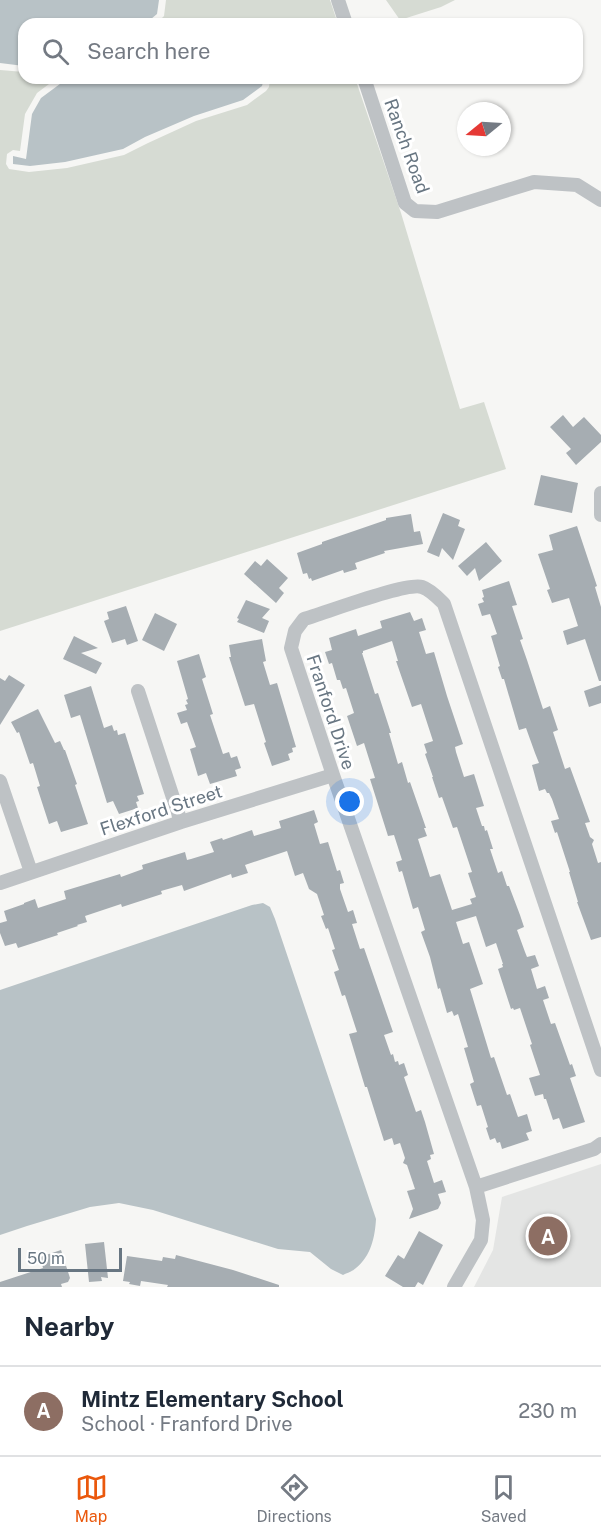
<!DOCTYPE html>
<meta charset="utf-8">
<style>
body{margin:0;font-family:"Public Sans",sans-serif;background:#f6f6f7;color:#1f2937}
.compass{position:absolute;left:457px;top:102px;width:54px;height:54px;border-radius:50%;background:#fff;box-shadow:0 2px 4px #0004;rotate:252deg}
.scale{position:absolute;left:18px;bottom:15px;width:104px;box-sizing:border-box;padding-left:6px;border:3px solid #687682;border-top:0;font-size:16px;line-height:21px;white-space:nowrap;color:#687682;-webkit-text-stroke:4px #fff;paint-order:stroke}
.you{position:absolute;left:350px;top:802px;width:21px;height:21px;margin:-15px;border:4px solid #fff;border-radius:50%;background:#1a73e8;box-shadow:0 0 0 9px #1a73e833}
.badge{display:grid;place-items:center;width:39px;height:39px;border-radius:50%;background:#ea580c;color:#fff;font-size:20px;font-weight:700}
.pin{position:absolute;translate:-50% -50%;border:3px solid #fff;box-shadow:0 2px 6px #0006}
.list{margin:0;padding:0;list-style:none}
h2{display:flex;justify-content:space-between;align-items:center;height:78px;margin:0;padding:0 24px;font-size:26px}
h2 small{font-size:20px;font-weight:400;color:#747a83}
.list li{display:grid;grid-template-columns:39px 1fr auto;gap:18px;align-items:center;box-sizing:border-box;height:90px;padding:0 24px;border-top:2px solid #e0e1e3}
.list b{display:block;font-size:22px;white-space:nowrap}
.list p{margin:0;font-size:20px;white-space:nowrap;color:#747a83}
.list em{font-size:20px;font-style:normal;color:#747a83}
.icon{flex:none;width:33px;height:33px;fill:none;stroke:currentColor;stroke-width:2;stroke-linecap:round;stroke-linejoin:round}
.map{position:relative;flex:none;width:601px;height:1287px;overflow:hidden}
.search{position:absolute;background:#fff;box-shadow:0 2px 4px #0004;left:18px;right:18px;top:18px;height:66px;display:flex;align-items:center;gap:15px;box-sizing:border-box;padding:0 21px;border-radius:18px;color:#747a83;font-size:22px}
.sheet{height:168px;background:#fff}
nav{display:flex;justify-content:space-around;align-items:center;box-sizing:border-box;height:84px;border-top:2px solid #e0e1e3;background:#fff;font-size:16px;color:#747a83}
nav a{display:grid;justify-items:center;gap:3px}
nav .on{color:#ea580c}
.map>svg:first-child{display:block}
</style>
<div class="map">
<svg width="601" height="1287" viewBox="0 0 601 1287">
<rect width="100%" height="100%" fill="#f6f6f4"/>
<path fill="#e4e5e4" d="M 601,1164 L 601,1287 L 474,1287 L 493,1250 L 502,1197 Z"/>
<path fill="#d6dbd3" d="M 166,0 L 330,0 L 338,24 L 156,24 L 164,16 Z
M 386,0 L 455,0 L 441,7 L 400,20 Z
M 0,70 L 24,72 L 24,78 L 57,78 L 37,93 L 25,114 L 20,151 L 13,150 L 7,154 L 6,164 L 9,169 L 29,172 L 67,168 L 124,155 L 148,143 L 196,121 L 247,105 L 266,91 L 269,87 L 270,78 L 355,78 L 401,213 L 460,409 L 484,402 L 506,469 L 0,631 Z"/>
<path fill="#b8c2c6" d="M 0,0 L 159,0 L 157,14 L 145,24 L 24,24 L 24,66 L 0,63 Z
M 68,78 L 264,78 L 262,86 L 243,100 L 194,116 L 145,137 L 123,149 L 65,162 L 30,166 L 13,164 L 13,156 L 26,159 L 32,114 L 41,98 Z
M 263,903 L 270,907 L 275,919 L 376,1219 C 375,1237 371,1256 356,1268 C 353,1271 347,1273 343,1275 L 331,1269 L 310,1252 L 278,1249 L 153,1210 L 119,1203 L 90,1207 L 27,1226 L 0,1235 L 0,990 L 252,905 Z"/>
<path fill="#a6adb2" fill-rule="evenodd" d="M 563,415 L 573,427 L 584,417 L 601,435 L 601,442 L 576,465 L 566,453 L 571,449 L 550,427 Z
M 541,475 L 578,483 L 572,513 L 534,505 Z
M 443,513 L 460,520 L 458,526 L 465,529 L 453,560 L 442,548 L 439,557 L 427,552 Z
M 411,514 L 414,532 L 420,531 L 423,544 L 384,551 L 385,553 L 355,563 L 357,569 L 344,573 L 343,570 L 312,581 L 311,578 L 309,579 L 307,573 L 303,574 L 297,553 L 322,544 L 322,542 L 386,520 L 386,518 Z
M 577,526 L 597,586 L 595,587 L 601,607 L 601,681 L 599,681 L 585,639 L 567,645 L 563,631 L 578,626 L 569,598 L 552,603 L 547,590 L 550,589 L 538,554 L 553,550 L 549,535 Z
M 486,542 L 502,561 L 479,581 L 475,568 L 467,576 L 458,566 Z
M 267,559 L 288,578 L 279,588 L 284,593 L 276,603 L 244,574 L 255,561 L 261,566 Z
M 509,581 L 517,605 L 512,606 L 523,639 L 520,640 L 527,660 L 543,709 L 550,706 L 558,730 L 553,732 L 565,769 L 570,767 L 590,822 L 585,823 L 590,837 L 594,840 L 592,844 L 598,863 L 601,862 L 601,937 L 591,940 L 577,902 L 578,902 L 569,872 L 570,872 L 557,832 L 555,833 L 551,821 L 559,819 L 552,799 L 549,793 L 547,793 L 545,789 L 539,791 L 532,765 L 539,763 L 535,753 L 526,728 L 519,730 L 504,679 L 502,679 L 498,667 L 500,666 L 491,636 L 497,634 L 490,614 L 482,616 L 478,604 L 484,602 L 482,598 L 484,597 L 482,590 Z
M 246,600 L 270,609 L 262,618 L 269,621 L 264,633 L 237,622 L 239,619 L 237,618 Z
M 126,606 L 138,641 L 127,645 L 125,639 L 112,643 L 104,621 L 109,619 L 107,612 Z
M 410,612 L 414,621 L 422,618 L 426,630 L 419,632 L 426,654 L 434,652 L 447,696 L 463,744 L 455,747 L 456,752 L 464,777 L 474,774 L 484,806 L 476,808 L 482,826 L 484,826 L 485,831 L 487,830 L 493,849 L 490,849 L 498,873 L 502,871 L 507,886 L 509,886 L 520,915 L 524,927 L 517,930 L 525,952 L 527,957 L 535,955 L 539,966 L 531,969 L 537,989 L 545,986 L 549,998 L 543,1000 L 551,1024 L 555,1023 L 570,1065 L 572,1064 L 576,1076 L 570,1078 L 585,1122 L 563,1129 L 559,1118 L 553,1120 L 546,1099 L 544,1099 L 543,1094 L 535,1096 L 529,1078 L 540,1075 L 530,1045 L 532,1044 L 520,1008 L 514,1010 L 513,1008 L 511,1009 L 498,969 L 503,967 L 502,964 L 503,964 L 496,943 L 486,947 L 476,916 L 456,922 L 463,944 L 469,942 L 483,984 L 470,989 L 491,1058 L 494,1057 L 507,1095 L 510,1094 L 518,1117 L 527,1114 L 532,1131 L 526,1133 L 529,1140 L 502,1149 L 500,1142 L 497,1143 L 495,1138 L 490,1140 L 486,1128 L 488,1127 L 481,1105 L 477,1106 L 470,1084 L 474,1082 L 464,1048 L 468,1047 L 458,1014 L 454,1016 L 452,1011 L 447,1013 L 440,988 L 438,989 L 430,957 L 421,932 L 425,930 L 418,907 L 413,909 L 402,871 L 399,872 L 396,862 L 402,860 L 394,835 L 388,836 L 370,779 L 375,778 L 364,743 L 357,746 L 347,716 L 354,713 L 346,688 L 343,689 L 340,680 L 337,680 L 332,663 L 329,664 L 325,652 L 332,650 L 329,638 L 356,629 L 358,636 L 382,628 L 380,621 ZM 392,641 L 398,661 L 396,661 L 412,707 L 421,704 L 433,741 L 424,744 L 427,753 L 425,754 L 433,777 L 432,777 L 439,798 L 442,797 L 453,828 L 457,827 L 472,872 L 468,873 L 476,897 L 470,899 L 472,904 L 452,910 L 440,874 L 430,877 L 418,839 L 427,836 L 424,828 L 426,828 L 410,782 L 408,783 L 402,762 L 398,764 L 389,733 L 391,733 L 378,693 L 375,694 L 362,653 L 363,653 L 363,651 Z
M 155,613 L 177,624 L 164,651 L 142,640 Z
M 74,636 L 98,648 L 81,653 L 102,663 L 96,674 L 63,659 Z
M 262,639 L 266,661 L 263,662 L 270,685 L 277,683 L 296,747 L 292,748 L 293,752 L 288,754 L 290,760 L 272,766 L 264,743 L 266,742 L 254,704 L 245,706 L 229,657 L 231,657 L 229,645 Z
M 199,654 L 206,677 L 202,679 L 213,714 L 210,715 L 223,754 L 229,752 L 231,758 L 237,756 L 241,768 L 235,770 L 237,776 L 210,784 L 206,773 L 198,776 L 190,749 L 196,747 L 187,722 L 181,724 L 177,713 L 187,710 L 185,705 L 188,704 L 186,700 L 188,699 L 177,661 Z
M 9,675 L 25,685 L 0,725 L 0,678 L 5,681 Z
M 601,685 L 601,703 L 589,707 L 584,691 Z
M 91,686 L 104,728 L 112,725 L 114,731 L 117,730 L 118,735 L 125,733 L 144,794 L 137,796 L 139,801 L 136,802 L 138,808 L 119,814 L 113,801 L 107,803 L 80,715 L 71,718 L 64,695 Z
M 38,709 L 55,743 L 60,741 L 64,750 L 65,750 L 77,784 L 75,785 L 88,824 L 61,832 L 57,821 L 49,824 L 37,787 L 40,786 L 33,763 L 30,764 L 19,732 L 17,733 L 11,722 Z
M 314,810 L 318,822 L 314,824 L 320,844 L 328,842 L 337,871 L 340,870 L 344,883 L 340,884 L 340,889 L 348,912 L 353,910 L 357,923 L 352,924 L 360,949 L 364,948 L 393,1032 L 384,1035 L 391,1055 L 393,1054 L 395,1062 L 398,1061 L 399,1065 L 404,1063 L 408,1075 L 404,1077 L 416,1112 L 421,1110 L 425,1122 L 434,1154 L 430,1155 L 431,1159 L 427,1161 L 434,1183 L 442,1180 L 446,1192 L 438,1194 L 441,1203 L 438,1209 L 409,1219 L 413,1209 L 407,1191 L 415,1189 L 407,1165 L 403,1163 L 405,1158 L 400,1143 L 394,1145 L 392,1138 L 384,1141 L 367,1087 L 365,1087 L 349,1034 L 357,1032 L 345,995 L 342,996 L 334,972 L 339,970 L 332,950 L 335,949 L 328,928 L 326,929 L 321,916 L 324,915 L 317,894 L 309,889 L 303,873 L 295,876 L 287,851 L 245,865 L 248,873 L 232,878 L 231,874 L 184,891 L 182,885 L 161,891 L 162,894 L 122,907 L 121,904 L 85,916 L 87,922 L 77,925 L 78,926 L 57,933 L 58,935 L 18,948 L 16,943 L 5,946 L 0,933 L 0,923 L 7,921 L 4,911 L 24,904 L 24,903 L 35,899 L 38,908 L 66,899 L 64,891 L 120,874 L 121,877 L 143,869 L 142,865 L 185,852 L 187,860 L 191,859 L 214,852 L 210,842 L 222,838 L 223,840 L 252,830 L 254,836 L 281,828 L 279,821 Z
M 419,1231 L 443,1245 L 423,1285 L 418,1282 L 415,1287 L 403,1287 L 385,1276 L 398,1255 L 404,1259 Z
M 104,1242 L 108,1278 L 101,1277 L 102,1281 L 89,1282 L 85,1244 Z
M 61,1250 L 70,1278 L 68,1282 L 61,1284 L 62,1287 L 0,1287 L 0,1282 L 43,1268 L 40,1257 Z
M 176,1255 L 233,1270 L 279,1285 L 279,1287 L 167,1287 L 168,1285 L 141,1281 L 140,1286 L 129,1284 L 130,1282 L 123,1281 L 127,1256 L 162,1261 L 163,1257 L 175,1259 Z"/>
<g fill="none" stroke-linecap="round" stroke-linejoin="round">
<path stroke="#bec2c5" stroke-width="14" d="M 338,0 L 346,24
M 364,78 L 405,203 L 415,211 L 437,212 L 534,182 L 577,185 L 601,200
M 601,493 L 601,515
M 138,691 L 181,822
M 0,781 L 31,872
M 0,883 L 181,822 L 333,775
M 476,1187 L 594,1149 L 601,1144
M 454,1287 L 481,1240 L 483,1220 L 476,1187 L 333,775 L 291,648 L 295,631 L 304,619 C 325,613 406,582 422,587 C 431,590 438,598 444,604 L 601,1070"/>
</g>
<g text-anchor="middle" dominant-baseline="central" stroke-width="6" stroke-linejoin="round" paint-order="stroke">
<g font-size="18" fill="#687682" stroke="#fff">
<text transform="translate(407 146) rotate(70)">Ranch Road</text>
<text transform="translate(331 712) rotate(72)">Franford Drive</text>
<text transform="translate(161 810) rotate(-18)">Flexford Street</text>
</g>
</g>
</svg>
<svg class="compass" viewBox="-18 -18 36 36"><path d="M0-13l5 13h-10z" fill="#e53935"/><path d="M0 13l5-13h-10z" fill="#747a83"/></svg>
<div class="scale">50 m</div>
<div class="you"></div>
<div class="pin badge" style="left:548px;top:1236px;background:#8d6e63">A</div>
<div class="search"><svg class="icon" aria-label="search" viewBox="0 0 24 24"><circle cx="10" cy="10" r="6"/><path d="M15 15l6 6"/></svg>Search here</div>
</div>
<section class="sheet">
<h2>Nearby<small></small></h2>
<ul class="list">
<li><span class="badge" style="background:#8d6e63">A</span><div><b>Mintz Elementary School</b><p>School · Franford Drive</p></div><em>230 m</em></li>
</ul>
</section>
<nav>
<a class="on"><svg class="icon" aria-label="map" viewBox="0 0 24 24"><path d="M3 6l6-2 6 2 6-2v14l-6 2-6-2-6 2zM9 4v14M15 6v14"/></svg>Map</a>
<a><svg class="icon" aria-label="directions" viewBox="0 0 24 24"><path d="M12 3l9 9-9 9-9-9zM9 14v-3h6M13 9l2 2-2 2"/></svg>Directions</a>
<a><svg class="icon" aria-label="saved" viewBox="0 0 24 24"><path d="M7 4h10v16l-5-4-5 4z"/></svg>Saved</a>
</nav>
